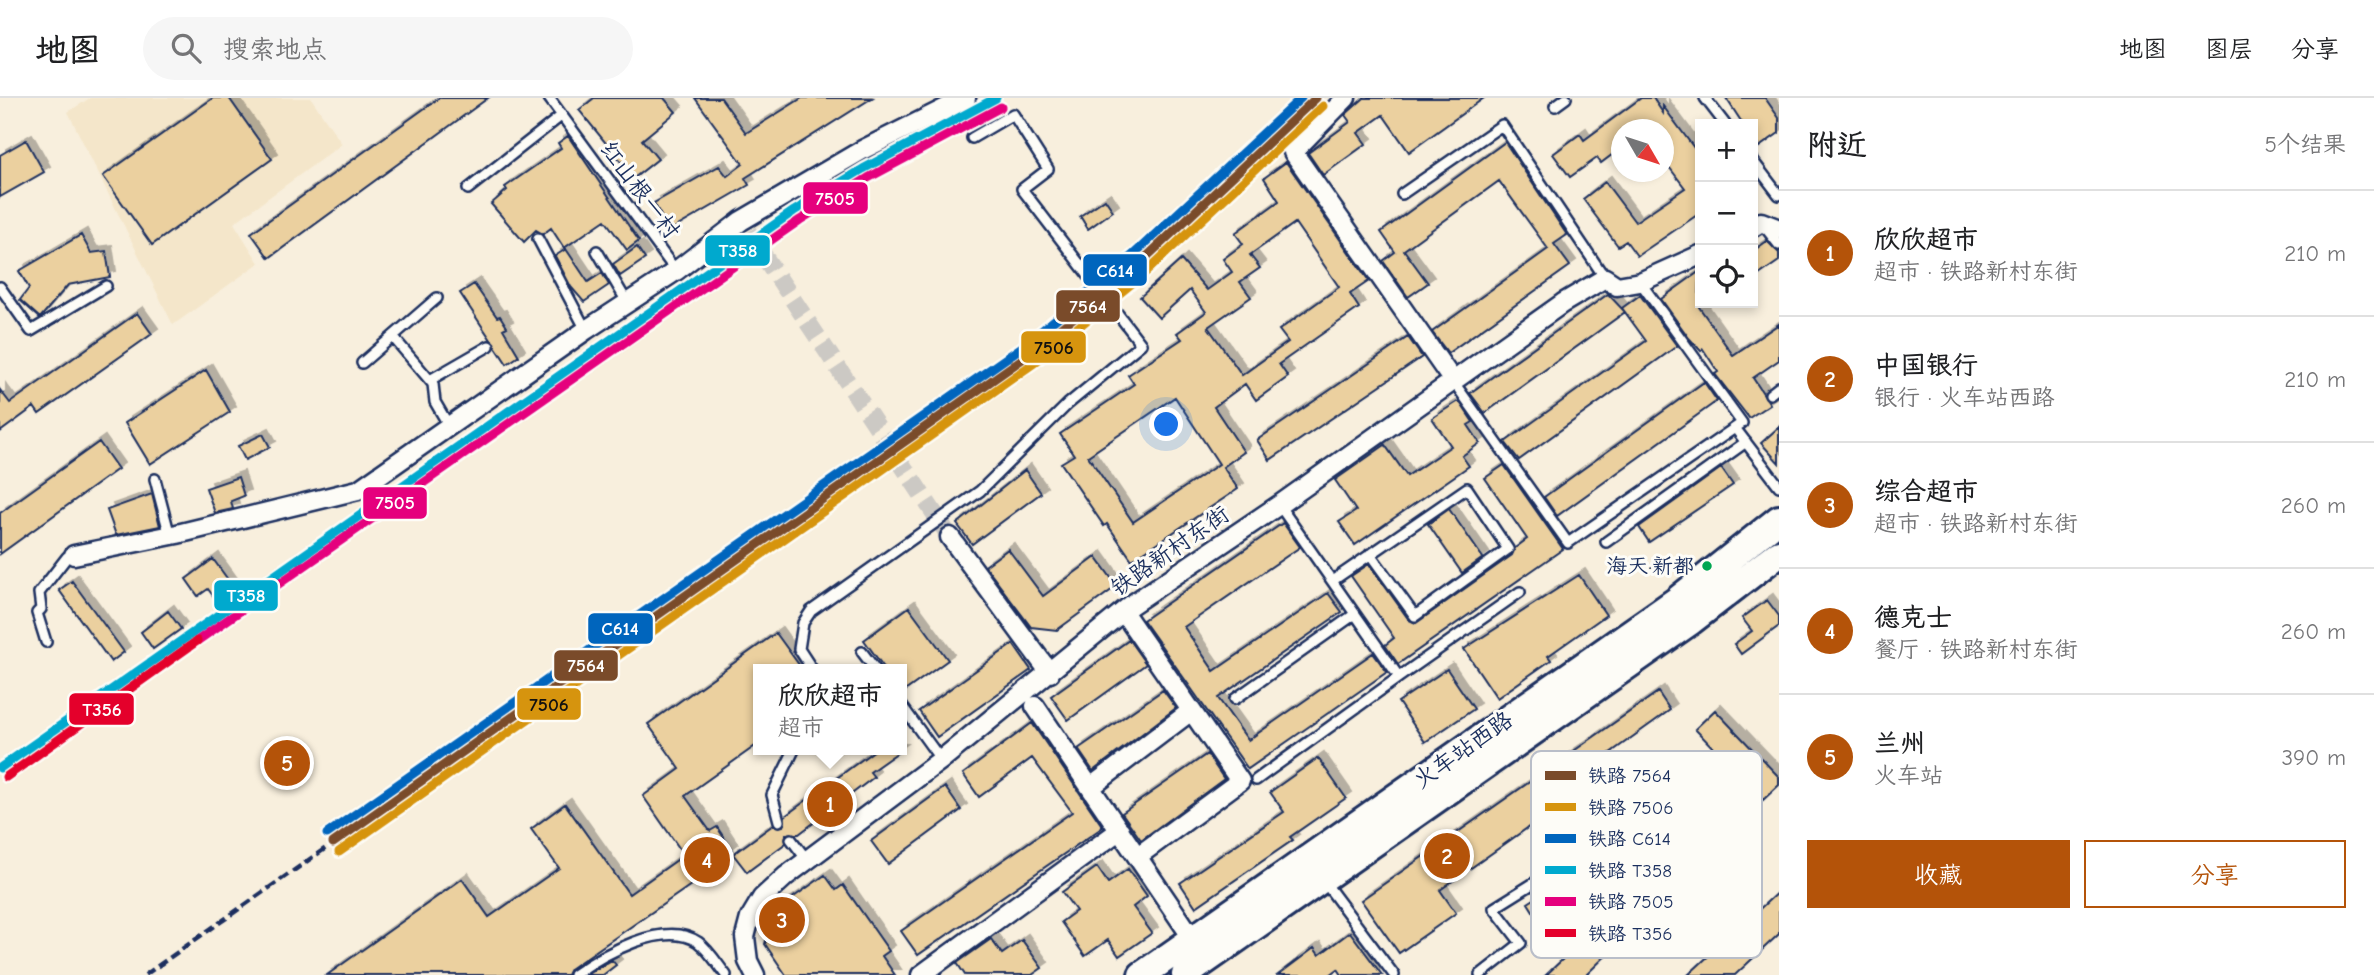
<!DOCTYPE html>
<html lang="zh">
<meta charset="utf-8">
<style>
body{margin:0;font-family:"Comic Neue","LXGW WenKai TC",sans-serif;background:#f6f6f6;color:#202124}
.controls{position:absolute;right:21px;top:21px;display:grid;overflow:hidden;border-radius:0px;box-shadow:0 4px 10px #0003}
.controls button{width:63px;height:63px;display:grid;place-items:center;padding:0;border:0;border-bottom:2px solid #e0e0e0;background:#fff;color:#202124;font:35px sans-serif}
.compass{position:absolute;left:1611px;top:21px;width:63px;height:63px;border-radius:50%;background:#fff;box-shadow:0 4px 10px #0003;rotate:129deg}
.you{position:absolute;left:1167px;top:327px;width:24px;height:24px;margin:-18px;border:5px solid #fff;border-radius:50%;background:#1a73e8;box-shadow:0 0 0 10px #1a73e833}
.badge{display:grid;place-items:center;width:46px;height:46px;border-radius:50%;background:#b45309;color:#fff;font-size:23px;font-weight:700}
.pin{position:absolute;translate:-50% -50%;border:4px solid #fff;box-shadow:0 2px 7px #0006}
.popup{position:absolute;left:753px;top:566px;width:154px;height:91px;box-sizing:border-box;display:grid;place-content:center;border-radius:0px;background:#fff;filter:drop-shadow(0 2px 5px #0005);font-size:23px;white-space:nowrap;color:#757577}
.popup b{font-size:26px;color:#202124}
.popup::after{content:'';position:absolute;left:50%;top:100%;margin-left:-14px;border:14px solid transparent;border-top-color:#fff}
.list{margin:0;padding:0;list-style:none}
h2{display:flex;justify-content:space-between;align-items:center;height:91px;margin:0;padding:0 28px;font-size:30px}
h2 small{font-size:23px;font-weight:400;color:#757577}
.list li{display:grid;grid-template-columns:46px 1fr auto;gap:21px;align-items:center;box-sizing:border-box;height:126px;padding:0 28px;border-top:2px solid #e0e0e0}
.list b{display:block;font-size:26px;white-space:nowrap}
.list p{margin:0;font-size:23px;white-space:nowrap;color:#757577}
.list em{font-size:23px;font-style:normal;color:#757577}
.actions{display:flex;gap:14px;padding:21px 28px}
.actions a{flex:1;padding:16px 0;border:2px solid #b45309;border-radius:0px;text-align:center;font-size:24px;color:#b45309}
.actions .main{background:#b45309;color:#fff}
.icon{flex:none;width:38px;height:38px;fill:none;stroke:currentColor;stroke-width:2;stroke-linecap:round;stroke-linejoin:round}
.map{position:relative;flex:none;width:1779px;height:877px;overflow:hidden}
header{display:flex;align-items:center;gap:42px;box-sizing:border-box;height:98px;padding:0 35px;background:#fff;border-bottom:2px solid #e0e0e0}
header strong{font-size:33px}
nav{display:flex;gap:38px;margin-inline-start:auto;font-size:24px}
.search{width:490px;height:63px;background:#f6f6f6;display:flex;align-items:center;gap:18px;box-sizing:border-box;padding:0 24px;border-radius:38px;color:#757577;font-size:26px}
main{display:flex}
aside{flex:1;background:#fff}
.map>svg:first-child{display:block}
</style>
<header>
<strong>地图</strong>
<div class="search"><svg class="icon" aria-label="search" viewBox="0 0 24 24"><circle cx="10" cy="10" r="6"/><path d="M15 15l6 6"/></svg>搜索地点</div>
<nav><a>地图</a><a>图层</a><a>分享</a></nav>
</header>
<main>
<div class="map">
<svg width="1779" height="877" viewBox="0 0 1779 877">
<defs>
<filter id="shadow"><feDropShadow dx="6" dy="-6" stdDeviation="0" flood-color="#0004"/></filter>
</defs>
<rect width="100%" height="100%" fill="#f8efdd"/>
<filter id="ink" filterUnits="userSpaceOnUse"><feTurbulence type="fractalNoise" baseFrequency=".0143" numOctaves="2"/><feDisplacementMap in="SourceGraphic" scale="14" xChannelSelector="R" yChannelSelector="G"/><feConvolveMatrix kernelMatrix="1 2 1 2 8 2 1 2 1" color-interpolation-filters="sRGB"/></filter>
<g filter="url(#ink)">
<path fill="#f4e6ca" d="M 90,0 L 311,0 L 342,46 L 234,125 L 259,165 L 173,227 L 68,14 Z"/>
<path fill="#ebd09f" stroke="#1b2f5e" stroke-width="2" fill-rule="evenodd" filter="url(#shadow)" d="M 213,0 L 229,0 L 272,61 L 152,147 L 103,78 Z
M 439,0 L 488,0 L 269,160 L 251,135 Z
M 594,0 L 664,0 L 676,14 L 642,42 L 658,61 L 634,80 L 579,12 Z
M 695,0 L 721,0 L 746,35 L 802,0 L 872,0 L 745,80 L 749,87 L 669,133 L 654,105 L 719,68 L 727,78 L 743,66 Z
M 1364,0 L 1484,0 L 1409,54 L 1383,17 L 1358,35 L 1366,46 L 1323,77 L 1308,55 L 1350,24 L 1345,17 Z
M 1641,0 L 1653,0 L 1663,15 L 1663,8 L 1700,58 L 1700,115 L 1637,158 L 1626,143 L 1618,148 L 1583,101 L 1605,84 L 1635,124 L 1685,90 L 1663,61 L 1663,32 L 1621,32 L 1621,50 L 1601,65 L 1597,60 L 1570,79 L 1553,56 L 1580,36 L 1584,42 Z
M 1726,0 L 1765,0 L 1779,20 L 1779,35 L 1759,49 L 1753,40 L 1753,26 L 1743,26 Z
M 568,38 L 639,143 L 627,152 L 605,122 L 564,150 L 551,130 L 543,136 L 536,132 L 524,144 L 491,106 L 507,92 L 505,89 L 561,50 L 558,45 Z
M 26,42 L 44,74 L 0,99 L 0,57 Z
M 1505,44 L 1567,137 L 1554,146 L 1570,168 L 1448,255 L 1432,234 L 1548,151 L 1499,83 L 1404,152 L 1428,185 L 1408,199 L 1383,163 L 1395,154 L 1381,134 Z
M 1286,64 L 1369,183 L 1350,196 L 1359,210 L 1279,266 L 1288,279 L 1256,302 L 1245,286 L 1214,309 L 1244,354 L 1223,369 L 1238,391 L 1132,462 L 1107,426 L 1104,428 L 1061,365 L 1074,357 L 1060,336 L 1134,286 L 1128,277 L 1182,241 L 1177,235 L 1206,214 L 1190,192 L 1159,220 L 1140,199 L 1181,162 L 1207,192 L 1232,174 L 1223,161 L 1243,146 L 1235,135 L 1279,103 L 1264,80 ZM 1295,125 L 1339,189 L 1279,232 L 1288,244 L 1242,277 L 1208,229 L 1251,199 L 1240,184 L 1260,170 L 1250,157 ZM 1175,299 L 1219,366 L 1133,424 L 1088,358 Z
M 1105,101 L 1113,113 L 1088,131 L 1080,118 Z
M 81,137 L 91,155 L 106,153 L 110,179 L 68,187 L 40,220 L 20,202 L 29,190 L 19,173 Z
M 1767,143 L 1779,155 L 1779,163 L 1753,181 L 1753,153 Z
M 637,149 L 645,161 L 620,178 L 613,166 Z
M 566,151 L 588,184 L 602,175 L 609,187 L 584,204 L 571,189 L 555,158 Z
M 1700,173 L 1699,209 L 1733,257 L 1779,226 L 1779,262 L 1753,280 L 1770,306 L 1749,320 L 1715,276 L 1718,274 L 1703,251 L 1701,253 L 1689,240 L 1661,201 Z
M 474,186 L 497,219 L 500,218 L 507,229 L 503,231 L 519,258 L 507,266 L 460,195 Z
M 1608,196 L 1625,214 L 1485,315 L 1470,295 Z
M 1640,197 L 1677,248 L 1519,362 L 1505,344 L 1646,243 L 1622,210 Z
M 137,215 L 152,236 L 39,316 L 34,309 L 0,334 L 0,292 L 10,305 Z
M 1408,239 L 1422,259 L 1270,362 L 1257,342 Z
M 206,272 L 230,314 L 150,366 L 125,325 Z
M 1704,284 L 1717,303 L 1557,418 L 1544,399 Z
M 1459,303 L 1473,324 L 1468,327 L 1480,345 L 1462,358 L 1469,368 L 1355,447 L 1339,424 L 1356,413 L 1335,382 L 1385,347 L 1407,378 L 1451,348 L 1432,320 Z
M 1779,329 L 1779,365 L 1761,345 Z
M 263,336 L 270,349 L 245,362 L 238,348 Z
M 99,344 L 118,371 L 0,456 L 0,415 Z
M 1504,367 L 1563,451 L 1398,566 L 1385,547 L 1394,540 L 1351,478 L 1369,466 L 1409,522 L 1416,525 L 1512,457 L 1515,450 L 1527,441 L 1485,380 Z
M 1721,370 L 1733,387 L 1649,444 L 1639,429 Z
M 1025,372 L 1041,395 L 972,446 L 957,426 Z
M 238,379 L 244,398 L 231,403 L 233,411 L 215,415 L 206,390 Z
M 152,396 L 160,428 L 116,437 L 107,412 Z
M 1449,411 L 1483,460 L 1462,475 L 1428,426 Z
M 1283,425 L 1300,449 L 1184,529 L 1214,573 L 1328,495 L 1342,514 L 1218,600 L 1248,642 L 1373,555 L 1387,574 L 1248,671 L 1143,522 Z
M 1008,451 L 1043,498 L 1096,459 L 1117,488 L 1057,532 L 1031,529 L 985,468 Z
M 213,461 L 237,494 L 220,507 L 208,491 L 198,498 L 186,481 Z
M 1579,477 L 1606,517 L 1548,558 L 1551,562 L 1497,600 L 1464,551 Z
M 72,483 L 124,554 L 111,564 L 59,492 Z
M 1767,502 L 1779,518 L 1779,528 L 1741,556 L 1734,546 L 1752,533 L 1742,520 Z
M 909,509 L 948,562 L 902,595 L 902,571 L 885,571 L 864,542 Z
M 168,513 L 181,531 L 153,551 L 141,534 Z
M 776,535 L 802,571 L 758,571 L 758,646 L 685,698 L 710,733 L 717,729 L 732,752 L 698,776 L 701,780 L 570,871 L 567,877 L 327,877 L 462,781 L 489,819 L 559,770 L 531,731 L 565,706 L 629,796 L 684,757 L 643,698 L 680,671 L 648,626 Z
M 1129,542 L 1146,566 L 1068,622 L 1051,598 Z
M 1013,546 L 1031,572 L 937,639 L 919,613 Z
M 1447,571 L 1474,611 L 1425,644 L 1398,604 Z
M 1163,592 L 1176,610 L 1093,673 L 1078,651 Z
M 1658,594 L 1670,612 L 1606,658 L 1630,692 L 1573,732 L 1557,709 L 1440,792 L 1456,815 L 1399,855 L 1361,802 Z
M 1715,612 L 1779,679 L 1779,687 L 1763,702 L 1695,631 Z
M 1032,625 L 1103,729 L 918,857 L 901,833 L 1072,714 L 1032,660 L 979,699 L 963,676 Z
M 875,652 L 901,652 L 870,674 L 874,679 L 799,736 L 786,736 L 786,745 L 747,774 L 733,756 L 773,727 L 783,728 L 785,718 Z
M 1207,656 L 1224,681 L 1141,742 L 1122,715 Z
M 1318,660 L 1346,700 L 1290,739 L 1293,742 L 1196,809 L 1180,785 L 1284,714 L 1270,694 Z
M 945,689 L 961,712 L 888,766 L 871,743 Z
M 1712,716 L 1730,735 L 1646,816 L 1629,798 Z
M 1586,768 L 1605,798 L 1546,834 L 1528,805 Z
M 1097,769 L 1108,785 L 1128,771 L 1147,798 L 1133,809 L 1152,835 L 1119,858 L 1108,842 L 1085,858 L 1061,824 L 1076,813 L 1062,794 Z
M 825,777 L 836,792 L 843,787 L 889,853 L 882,858 L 895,877 L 786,877 L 765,846 L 774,813 Z
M 1779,793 L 1779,836 L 1735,877 L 1688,877 Z
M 1599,827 L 1617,847 L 1586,877 L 1546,877 Z
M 1350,834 L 1382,877 L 1342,877 L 1338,871 L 1330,877 L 1278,877 L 1314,850 L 1319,857 Z
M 991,841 L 1002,856 L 1022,842 L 1042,870 L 1032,877 L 965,877 L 957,865 Z
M 612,862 L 616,867 L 603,877 L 586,877 Z"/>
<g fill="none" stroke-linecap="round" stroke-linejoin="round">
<path stroke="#ccc9c4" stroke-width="18" stroke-dasharray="18 9" stroke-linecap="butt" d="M 748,134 L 950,439"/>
<g stroke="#1b2f5e" stroke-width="14">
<path id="lane" d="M 549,0 L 676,173
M 1705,0 L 1725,26
M 1555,8 L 1566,0
M 1753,63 L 1779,97
M 468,91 L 561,18
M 1402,96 L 1502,27 L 1605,180
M 1764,128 L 1779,147
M 538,141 L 586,232
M 597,153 L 627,204
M 0,189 L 31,233 L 106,188
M 393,239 L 433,286 L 435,304 L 449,328
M 362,265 L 437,200
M 430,282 L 489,248
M 1453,283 L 1568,445 L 1742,325 L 1640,184
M 1770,296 L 1779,289
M 1735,330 L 1779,388
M 155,381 L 170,438
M 1279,407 L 1399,579 L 1520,494
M 1606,444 L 1746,344
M 1332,483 L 1467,390 L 1508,451 L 1415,518 L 1370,456
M 46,544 L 37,515 L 41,511 L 39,495 L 67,459 L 74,457
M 862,554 L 875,571
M 812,571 L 799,551 L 803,525 L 811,513 L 980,393 L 1068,306 L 1141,246 L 1022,91 L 1048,71 L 1013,16 L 972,40
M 1235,601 L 1355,516
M 902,608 L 941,662
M 1256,682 L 1399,579
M 779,723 L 772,697 L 794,652
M 791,741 L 807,762
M 1323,782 L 1394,877
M 574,877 C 602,857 664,821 698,844 C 709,852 718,867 726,877
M 1480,877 L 1521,845 L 1494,810 L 1577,758"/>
</g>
<g stroke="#1b2f5e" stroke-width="23">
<path id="street" d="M 1346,0 L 1293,54 L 1453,283
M 1753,129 L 1761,124 L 1779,131
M 950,439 L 1050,575
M 74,457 L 177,436 L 358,392 L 586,232 L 676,173 L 741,123 L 864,51 L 966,0
M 1124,515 L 1240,683 L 1138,758
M 1035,608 L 1193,841
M 1091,689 L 1191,613
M 755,877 L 748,863 L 745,839 L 750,820 L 762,800 L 786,778 L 941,662 L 1131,507 L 1279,407 L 1563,205 L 1605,180 L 1617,188 L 1640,184 L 1700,157
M 921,877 L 1120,732"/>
</g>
<g stroke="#1b2f5e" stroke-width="32">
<path id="secondary" d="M 1142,877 L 1676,503 L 1779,421
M 1185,877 L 1691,523 L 1779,455"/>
</g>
<use href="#lane" stroke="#fdfcf7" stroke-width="9"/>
<use href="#street" stroke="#fdfcf7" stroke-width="18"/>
<use href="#secondary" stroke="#fdfcf7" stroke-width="26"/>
<path stroke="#1b2f5e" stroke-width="4.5" stroke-dasharray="10 5" stroke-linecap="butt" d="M 145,877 L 333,745"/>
<g stroke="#fdfcf7" stroke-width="14">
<path id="rail-1" d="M 333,745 L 1028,257 L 1140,165 L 1316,0"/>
</g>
<g stroke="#fdfcf7" stroke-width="14">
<path id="rail-2" d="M 339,754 L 1034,265 L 1147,173 L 1323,8"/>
</g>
<g stroke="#fdfcf7" stroke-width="14">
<path id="rail-3" d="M 327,736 L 1022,249 L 1133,157 L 1301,0"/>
</g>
<g stroke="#fdfcf7" stroke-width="14">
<path id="rail-4" d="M 0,670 L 794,113 L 863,71 L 996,0"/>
</g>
<g stroke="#fdfcf7" stroke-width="14">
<path id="rail-5" d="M 197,543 L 800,122 L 868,80 L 1001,9"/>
</g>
<g stroke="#fdfcf7" stroke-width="14">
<path id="rail-6" d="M 6,679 L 197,543"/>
</g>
<use href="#rail-1" stroke="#7a4b2a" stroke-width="9"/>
<use href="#rail-2" stroke="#d6940e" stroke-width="9"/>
<use href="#rail-3" stroke="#0065bd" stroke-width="9"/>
<use href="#rail-4" stroke="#00a9ce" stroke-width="9"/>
<use href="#rail-5" stroke="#e5007d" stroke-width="9"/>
<use href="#rail-6" stroke="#e4002b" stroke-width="9"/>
</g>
</g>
<circle fill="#00a651" stroke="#fdfcf7" stroke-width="2.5" cx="1707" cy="468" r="6"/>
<g text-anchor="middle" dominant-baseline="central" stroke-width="6" stroke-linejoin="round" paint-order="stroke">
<g font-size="21" fill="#1b2f5e" stroke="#fdfcf7" text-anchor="end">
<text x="1694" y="468">海天·新都</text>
</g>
<g font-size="23" fill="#1b2f5e" stroke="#fdfcf7">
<text transform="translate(640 92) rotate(53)">红山根一村</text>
<text transform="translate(1170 453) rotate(-35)">铁路新村东街</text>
<text transform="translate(1463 652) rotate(-35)">火车站西路</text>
</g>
</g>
<rect x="1531" y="653" width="231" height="207" rx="10" fill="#fdfcf7" stroke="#b9bec9" stroke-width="2"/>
<rect x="1545" y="673" width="31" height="9" fill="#7a4b2a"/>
<rect x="1545" y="705" width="31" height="8" fill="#d6940e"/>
<rect x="1545" y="736" width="31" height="9" fill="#0065bd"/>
<rect x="1545" y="768" width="31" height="8" fill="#00a9ce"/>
<rect x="1545" y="799" width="31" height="9" fill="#e5007d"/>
<rect x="1545" y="831" width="31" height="8" fill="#e4002b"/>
<g font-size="19" fill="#1b2f5e">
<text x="1588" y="684">铁路 7564</text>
<text x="1588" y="716">铁路 7506</text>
<text x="1588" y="747">铁路 C614</text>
<text x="1588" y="779">铁路 T358</text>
<text x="1588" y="810">铁路 7505</text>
<text x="1588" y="842">铁路 T356</text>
</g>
<g stroke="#fdfcf7" stroke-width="2.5">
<rect x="802" y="83" width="67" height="34" rx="7" fill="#e5007d"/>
<rect x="704" y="136" width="67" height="33" rx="7" fill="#00a9ce"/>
<rect x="1082" y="155" width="66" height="34" rx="7" fill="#0065bd"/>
<rect x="1055" y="191" width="66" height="34" rx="7" fill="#7a4b2a"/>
<rect x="1020" y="232" width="67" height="34" rx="7" fill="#d6940e"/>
<rect x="362" y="388" width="66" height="34" rx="7" fill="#e5007d"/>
<rect x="213" y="481" width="66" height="33" rx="7" fill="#00a9ce"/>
<rect x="587" y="514" width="67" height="33" rx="7" fill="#0065bd"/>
<rect x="553" y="551" width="66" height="33" rx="7" fill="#7a4b2a"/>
<rect x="516" y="589" width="66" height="34" rx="7" fill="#d6940e"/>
<rect x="68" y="594" width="67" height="34" rx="7" fill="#e4002b"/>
</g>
<g font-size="19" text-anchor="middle" font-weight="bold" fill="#fff">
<text x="835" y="107">7505</text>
<text x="738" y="159">T358</text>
<text x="1115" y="179">C614</text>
<text x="1088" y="215">7564</text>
<text x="395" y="411">7505</text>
<text x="246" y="504">T358</text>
<text x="620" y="537">C614</text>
<text x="586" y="574">7564</text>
<text x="102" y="618">T356</text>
</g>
<g font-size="19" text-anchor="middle" font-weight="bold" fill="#111">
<text x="1054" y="256">7506</text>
<text x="549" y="613">7506</text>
</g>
</svg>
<div class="controls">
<button>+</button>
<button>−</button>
<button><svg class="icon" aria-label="locate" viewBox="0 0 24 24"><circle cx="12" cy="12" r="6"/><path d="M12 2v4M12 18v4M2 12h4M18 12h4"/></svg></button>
</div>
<svg class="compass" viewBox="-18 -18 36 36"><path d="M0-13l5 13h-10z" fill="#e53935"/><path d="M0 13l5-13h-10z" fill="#757577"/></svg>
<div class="you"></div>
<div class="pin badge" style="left:830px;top:706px">1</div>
<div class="popup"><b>欣欣超市</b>超市</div>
<div class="pin badge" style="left:1447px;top:758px">2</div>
<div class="pin badge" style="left:782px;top:822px">3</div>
<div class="pin badge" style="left:707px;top:762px">4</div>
<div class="pin badge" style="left:287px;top:665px">5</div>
</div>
<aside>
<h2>附近<small>5个结果</small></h2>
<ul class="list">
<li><span class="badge">1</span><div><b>欣欣超市</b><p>超市 · 铁路新村东街</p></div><em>210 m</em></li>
<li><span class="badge">2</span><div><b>中国银行</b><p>银行 · 火车站西路</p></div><em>210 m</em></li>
<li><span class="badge">3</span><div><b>综合超市</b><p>超市 · 铁路新村东街</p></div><em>260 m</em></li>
<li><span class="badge">4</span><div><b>德克士</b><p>餐厅 · 铁路新村东街</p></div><em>260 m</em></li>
<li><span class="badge">5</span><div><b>兰州</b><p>火车站</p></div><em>390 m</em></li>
</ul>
<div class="actions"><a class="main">收藏</a><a>分享</a></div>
</aside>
</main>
